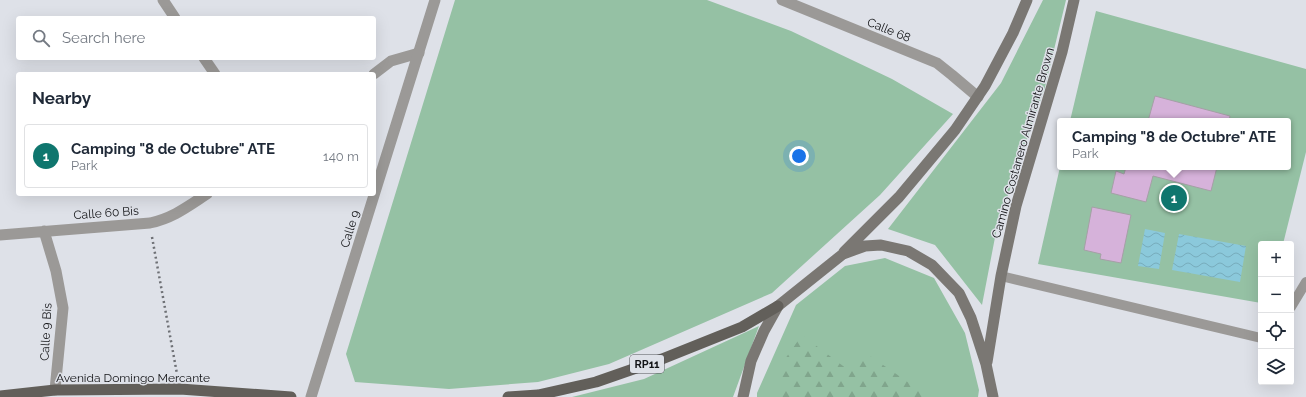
<!DOCTYPE html>
<meta charset="utf-8">
<style>
body{margin:0;font-family:Raleway,sans-serif;background:#f2f2f3;color:#1f2937}
.controls{position:absolute;right:12px;bottom:12px;display:grid;overflow:hidden;border-radius:4px;box-shadow:0 4px 16px #0002}
.controls button{width:36px;height:36px;display:grid;place-items:center;padding:0;border:0;border-bottom:1px solid #e0e1e3;background:#fff;color:#1f2937;font:20px sans-serif}
.you{position:absolute;left:799px;top:156px;width:14px;height:14px;margin:-10px;border:3px solid #fff;border-radius:50%;background:#1a73e8;box-shadow:0 0 0 6px #1a73e833}
.badge{display:grid;place-items:center;width:26px;height:26px;border-radius:50%;background:#0f766e;color:#fff;font-size:13px;font-weight:700}
.pin{position:absolute;translate:-50% -50%;border:2px solid #fff;box-shadow:0 1px 4px #0006}
.popup{position:absolute;left:1057px;top:118px;width:234px;height:52px;box-sizing:border-box;display:grid;place-content:center;border-radius:4px;background:#fff;filter:drop-shadow(0 1px 3px #0005);font-size:13px;white-space:nowrap;color:#747a83}
.popup b{font-size:15px;color:#1f2937}
.popup::after{content:'';position:absolute;left:50%;top:100%;margin-left:-8px;border:8px solid transparent;border-top-color:#fff}
.list{margin:0;padding:0;list-style:none}
h2{display:flex;justify-content:space-between;align-items:center;height:52px;margin:0;padding:0 16px;font-size:17px}
h2 small{font-size:13px;font-weight:400;color:#747a83}
.list li{display:grid;grid-template-columns:26px 1fr auto;gap:12px;align-items:center;box-sizing:border-box;height:64px;margin:0 8px 8px;padding:0 8px;border:1px solid #e0e1e3;border-radius:4px}
.list b{display:block;font-size:15px;white-space:nowrap}
.list p{margin:0;font-size:13px;white-space:nowrap;color:#747a83}
.list em{font-size:13px;font-style:normal;color:#747a83}
.icon{flex:none;width:22px;height:22px;fill:none;stroke:currentColor;stroke-width:2;stroke-linecap:round;stroke-linejoin:round}
.map{position:relative;flex:none;width:1306px;height:397px;overflow:hidden}
.search{position:absolute;background:#fff;box-shadow:0 4px 16px #0002;left:16px;top:16px;width:360px;height:44px;display:flex;align-items:center;gap:10px;box-sizing:border-box;padding:0 14px;border-radius:4px;color:#747a83;font-size:15px}
.panel{position:absolute;background:#fff;box-shadow:0 4px 16px #0002;left:16px;top:72px;width:360px;height:124px;border-radius:4px}
.map>svg:first-child{display:block}
</style>
<div class="map">
<svg width="1306" height="397" viewBox="0 0 1306 397">
<defs>
<pattern id="forest-firs" width="22" height="20" patternUnits="userSpaceOnUse"><rect width="22" height="20" fill="#95c1a4"/><path d="M5 1l3.5 6h-7zM16 11l3.5 6h-7z" fill="#80a58c"/></pattern>
<pattern id="water-waves" width="16" height="10" patternUnits="userSpaceOnUse"><rect width="16" height="10" fill="#8bc9db"/><path d="M0 5q4-4 8 0t8 0" fill="none" stroke="#77acbb"/></pattern>
</defs>
<rect width="100%" height="100%" fill="#dee1e8"/>
<path fill="#95c1a4" d="M 455,0 L 707,0 L 791,31 L 892,79 L 953,114 L 880,195 L 772,293 L 609,364 L 538,382 L 449,389 L 355,382 L 346,354 Z
M 1043,0 L 1066,0 L 1045,87 L 997,227 L 982,305 L 935,245 L 888,229 L 1001,83 Z
M 1096,11 L 1306,69 L 1306,152 L 1283,244 L 1261,244 L 1261,303 L 1038,264 L 1060,167 L 1288,167 L 1288,121 L 1070,121 Z
M 885,258 L 934,278 L 965,333 L 979,390 L 978,397 L 757,397 L 757,393 L 796,305 L 845,266 Z
M 759,326 L 733,397 L 572,397 L 644,379 Z"/>
<path fill="url(#forest-firs)" d="M 802,335 L 847,369 L 870,356 L 921,391 L 935,397 L 781,397 L 780,366 Z"/>
<path fill="url(#water-waves)" d="M 1145,229 L 1165,233 L 1159,269 L 1138,266 Z
M 1179,234 L 1246,246 L 1240,282 L 1172,270 Z"/>
<path fill="#d6b2da" stroke="#a5a0a6" d="M 1155,96 L 1230,116 L 1229,121 L 1148,121 Z
M 1126,167 L 1217,167 L 1211,191 L 1153,176 L 1146,202 L 1111,193 L 1116,171 L 1124,174 Z
M 1092,207 L 1131,215 L 1121,263 L 1100,259 L 1101,254 L 1084,250 Z"/>
<g fill="none" stroke-linecap="round" stroke-linejoin="round">
<path stroke="#6e7075" stroke-width="2.5" stroke-dasharray="2 3" stroke-linecap="butt" d="M 152,237 L 177,374"/>
<path stroke="#9b9997" stroke-width="10" d="M 1001,276 L 1261,338
M 1291,307 L 1306,282"/>
<path stroke="#9b9997" stroke-width="11" d="M 163,0 L 175,18
M 782,0 L 937,63 L 952,75 L 978,97
M 204,58 L 215,74
M 374,74 L 391,61 L 419,53
M 44,231 L 56,271 L 63,308 L 55,390
M 0,235 L 150,223 C 173,218 187,207 207,194"/>
<path stroke="#9b9997" stroke-width="11" d="M 311,397 L 435,0"/>
<path stroke="#7a7773" stroke-width="11" d="M 844,252 L 899,197 L 955,130 L 985,86 L 1013,33 L 1027,0
M 987,362 L 1001,276 L 1016,206 L 1062,52 L 1074,0
M 743,397 L 751,361 L 764,331 L 778,306 L 843,254 L 865,246 L 881,245 L 908,251 L 932,265 L 959,293 L 971,318 L 986,364 L 993,397"/>
<path stroke="#625f5a" stroke-width="11" d="M 0,396 L 55,390 L 180,389 L 291,397
M 508,397 L 538,395 L 596,382 L 662,359 L 742,327 L 778,306"/>
</g>
<g text-anchor="middle" dominant-baseline="central" stroke-width="3" stroke-linejoin="round" paint-order="stroke">
<rect fill="#dee1e8" stroke="#505256" stroke-width="1" x="630" y="355" width="34" height="18" rx="3"/>
<g font-size="11" font-weight="bold" fill="#131417">
<text x="647" y="364">RP11</text>
</g>
<g font-size="12" fill="#131417" stroke="#dee1e8">
<text transform="translate(889 30) rotate(22)">Calle 68</text>
<text transform="translate(1023 143) rotate(-74)">Camino Costanero Almirante Brown</text>
<text transform="translate(106 213) rotate(-4)">Calle 60 Bis</text>
<text transform="translate(350 229) rotate(-73)">Calle 9</text>
<text transform="translate(46 332) rotate(-87)">Calle 9 Bis</text>
<text x="133" y="378">Avenida Domingo Mercante</text>
</g>
</g>
</svg>
<div class="controls">
<button>+</button>
<button>−</button>
<button><svg class="icon" aria-label="locate" viewBox="0 0 24 24"><circle cx="12" cy="12" r="6"/><path d="M12 2v4M12 18v4M2 12h4M18 12h4"/></svg></button>
<button><svg class="icon" aria-label="layers" viewBox="0 0 24 24"><path d="M12 4l9 5-9 5-9-5zM3 14l9 5 9-5"/></svg></button>
</div>
<div class="you"></div>
<div class="pin badge" style="left:1174px;top:198px">1</div>
<div class="popup"><b>Camping &quot;8 de Octubre&quot; ATE</b>Park</div>
<div class="search"><svg class="icon" aria-label="search" viewBox="0 0 24 24"><circle cx="10" cy="10" r="6"/><path d="M15 15l6 6"/></svg>Search here</div>
<section class="panel">
<h2>Nearby<small></small></h2>
<ul class="list">
<li><span class="badge">1</span><div><b>Camping &quot;8 de Octubre&quot; ATE</b><p>Park</p></div><em>140 m</em></li>
</ul>
</section>
</div>
